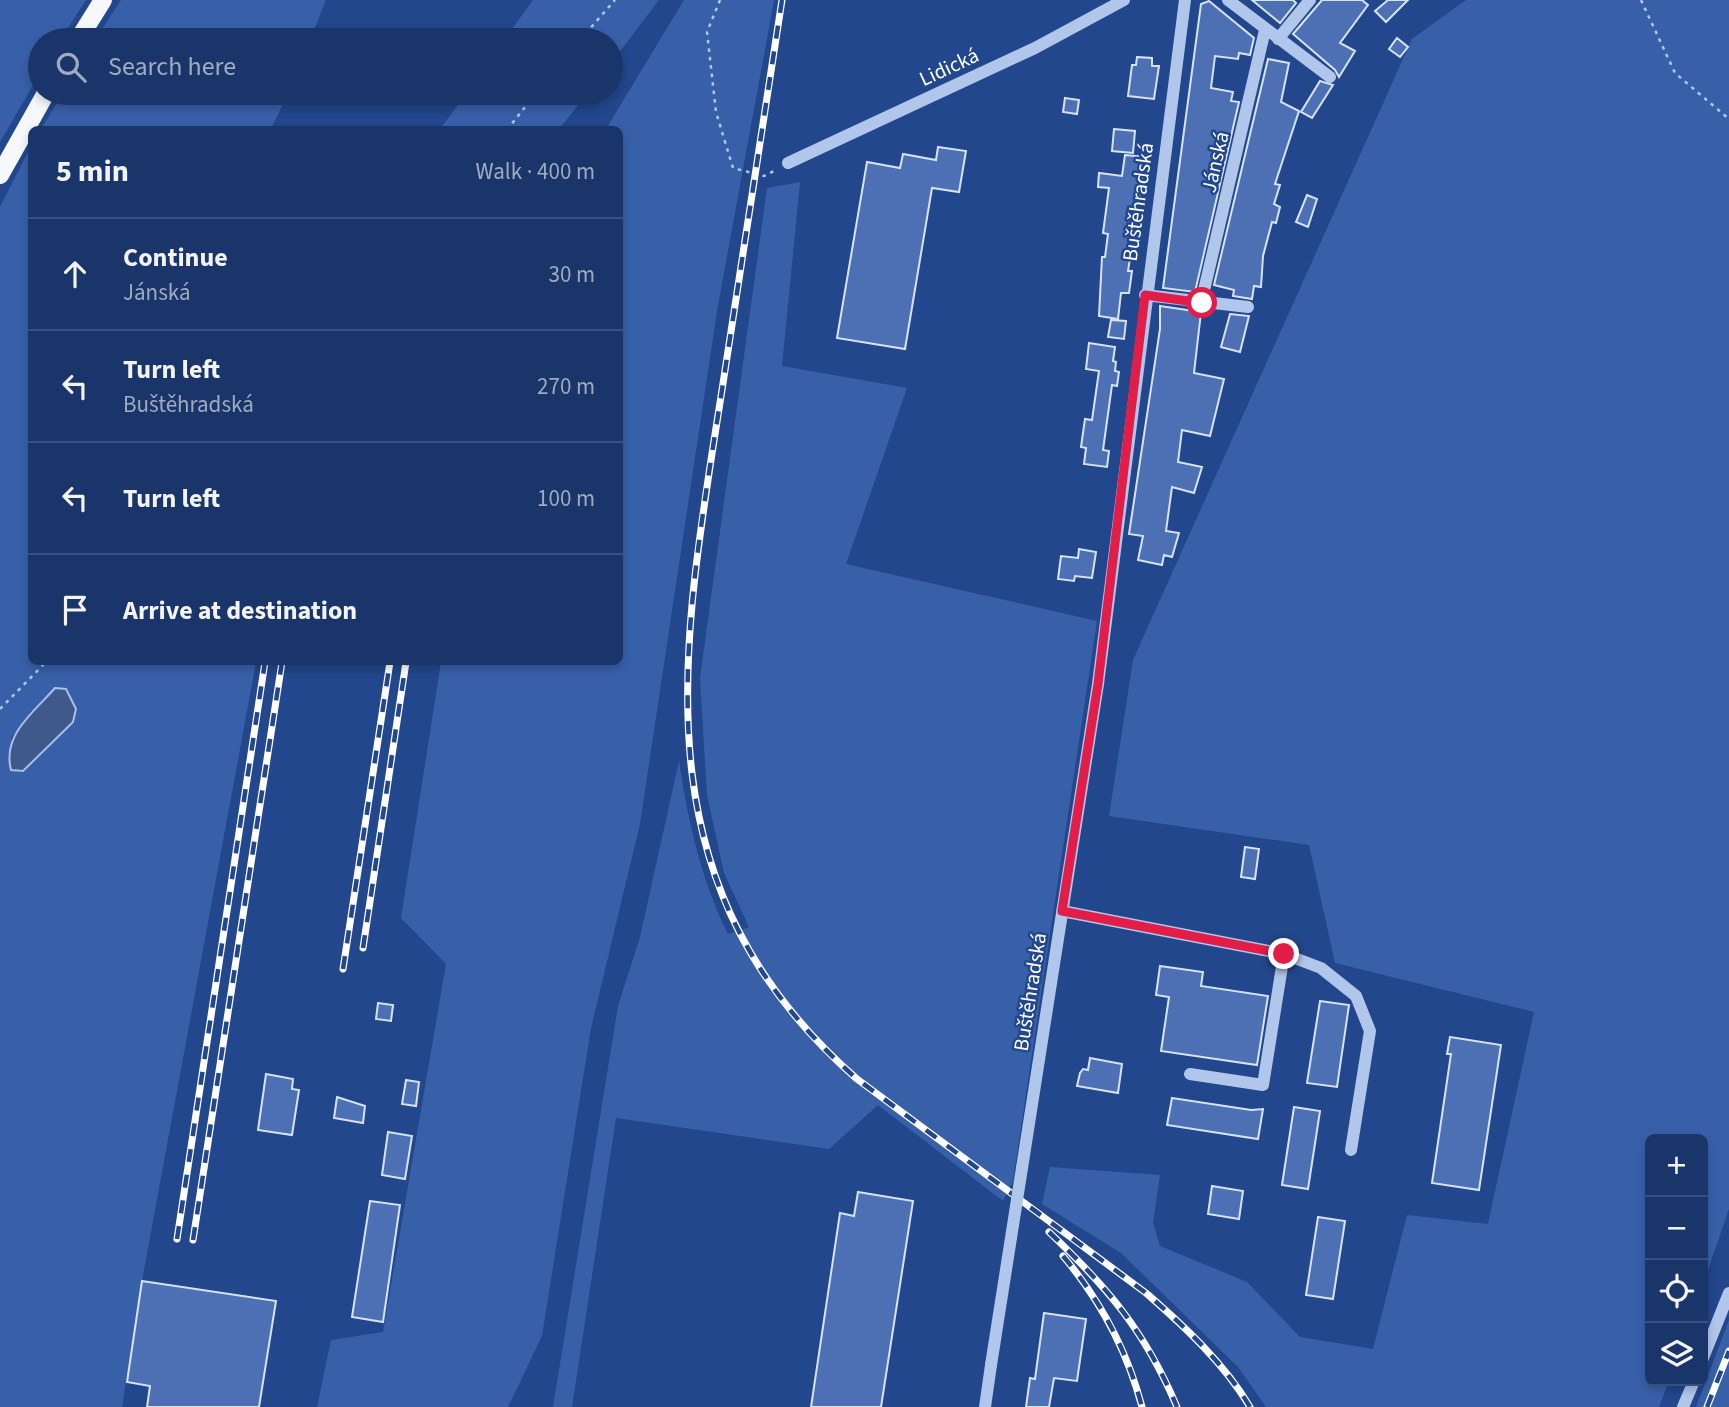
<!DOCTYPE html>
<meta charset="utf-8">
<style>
body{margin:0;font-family:"Source Sans 3",sans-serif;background:#233d6f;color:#f1f3f6}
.controls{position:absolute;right:21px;bottom:21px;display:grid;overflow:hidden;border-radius:10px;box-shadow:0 4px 10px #0003}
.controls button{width:63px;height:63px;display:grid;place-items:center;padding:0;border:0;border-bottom:2px solid #38507d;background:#1a3569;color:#f1f3f6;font:35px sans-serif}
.stop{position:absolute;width:21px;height:21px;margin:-16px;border:5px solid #e11d48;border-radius:50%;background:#fff}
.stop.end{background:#e11d48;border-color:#fff;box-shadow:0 2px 7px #0008}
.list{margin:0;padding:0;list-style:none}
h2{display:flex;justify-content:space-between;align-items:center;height:91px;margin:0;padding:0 28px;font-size:30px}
h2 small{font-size:23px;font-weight:400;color:#9fabc0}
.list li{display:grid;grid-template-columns:46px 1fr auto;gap:21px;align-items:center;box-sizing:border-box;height:112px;padding:0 28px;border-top:2px solid #38507d}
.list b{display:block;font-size:26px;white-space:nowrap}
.list p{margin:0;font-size:23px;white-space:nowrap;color:#9fabc0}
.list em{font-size:23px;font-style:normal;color:#9fabc0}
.icon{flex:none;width:38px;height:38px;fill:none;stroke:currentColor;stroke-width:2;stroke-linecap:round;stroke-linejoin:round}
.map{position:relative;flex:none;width:1729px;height:1407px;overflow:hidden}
.search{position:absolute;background:#1a3569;box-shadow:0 4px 10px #0003;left:28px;top:28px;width:595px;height:77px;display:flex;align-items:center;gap:18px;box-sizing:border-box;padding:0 24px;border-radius:38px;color:#9fabc0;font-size:26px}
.panel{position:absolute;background:#1a3569;box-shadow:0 4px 10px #0003;left:28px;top:126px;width:595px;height:539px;border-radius:10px}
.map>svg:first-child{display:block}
</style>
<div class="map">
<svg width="1729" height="1407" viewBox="0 0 1729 1407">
<rect width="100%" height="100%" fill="#23478c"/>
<path fill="#3860a9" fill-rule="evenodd" d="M 0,0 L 86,0 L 60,40 L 40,40 L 40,73 L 0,142 Z
M 121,0 L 326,0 L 310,40 L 95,40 Z
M 533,0 L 659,0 L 611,63 L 611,40 L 504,40 Z
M 684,0 L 774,0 L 717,311 L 640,824 L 591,1028 L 542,1336 L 508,1407 L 317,1407 L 331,1340 L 383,1332 L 446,964 L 401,918 L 441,662 L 620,662 L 620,130 L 606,129 Z
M 1466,0 L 1729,0 L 1729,1209 L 1703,1284 L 1703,1139 L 1650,1139 L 1650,1381 L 1669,1381 L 1659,1407 L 1266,1407 L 1238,1367 L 1121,1253 L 1042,1204 L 1050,1167 L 1160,1175 L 1153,1223 L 1160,1246 L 1247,1282 L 1300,1337 L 1373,1349 L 1407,1215 L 1488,1224 L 1534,1012 L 1335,963 L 1309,845 L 1109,816 L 1133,660 L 1412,39 Z
M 63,93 L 288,93 L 271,129 L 41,129 Z
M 467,93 L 588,93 L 559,129 L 440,129 Z
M 31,146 L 32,662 L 256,662 L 142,1281 L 122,1407 L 0,1407 L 0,207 ZM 55,689 L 73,722 L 24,771 L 17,772 L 11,738 Z
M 800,182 L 782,366 L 907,388 L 846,564 L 1097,621 L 1013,1181 L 1003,1201 L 878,1105 L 829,1149 L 616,1118 L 572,1407 L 553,1407 L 618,1006 L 640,937 L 679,761 C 688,821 701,880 728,934 L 749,927 L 724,873 L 707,795 L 700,678 L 767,188 Z
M 1729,1320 L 1729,1407 L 1696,1407 Z"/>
<path fill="#40598b" stroke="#a6bfec" stroke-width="2" d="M 55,688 L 66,689 L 76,709 L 73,722 L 23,771 L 11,770 C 2,735 33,713 55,688 Z"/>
<path fill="#4c70b3" stroke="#d6e2f8" stroke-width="2" d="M 1252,0 L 1293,0 L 1296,3 L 1280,23 Z
M 1322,0 L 1362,0 L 1368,5 L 1340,43 L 1355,51 L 1339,77 L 1335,70 L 1293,34 Z
M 1388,0 L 1408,0 L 1386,22 L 1375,11 Z
M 1209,1 L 1254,38 L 1250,55 L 1239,53 L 1238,59 L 1215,56 L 1211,88 L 1233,92 L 1231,101 L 1239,102 L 1195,292 L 1163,288 L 1201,4 Z
M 1397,38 L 1408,47 L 1400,57 L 1389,49 Z
M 1137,57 L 1152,58 L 1152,66 L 1159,66 L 1154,99 L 1128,96 L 1132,65 L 1136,65 Z
M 1268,59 L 1289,63 L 1281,102 L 1299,111 L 1275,184 L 1280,185 L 1274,204 L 1280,207 L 1276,223 L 1272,222 L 1263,256 L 1261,287 L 1254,286 L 1252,299 L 1233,296 L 1234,290 L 1214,285 Z
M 1320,81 L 1333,85 L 1312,118 L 1301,112 Z
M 1065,98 L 1079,100 L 1077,114 L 1063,112 Z
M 1114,129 L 1135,131 L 1133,153 L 1112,151 Z
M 938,147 L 966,151 L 959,192 L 932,188 L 905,349 L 837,338 L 867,162 L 900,168 L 903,154 L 936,160 Z
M 1125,155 L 1146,157 L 1128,271 L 1132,271 L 1129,293 L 1121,293 L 1118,319 L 1099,316 L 1102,257 L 1105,257 L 1108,234 L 1103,233 L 1109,188 L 1098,187 L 1099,173 L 1122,176 Z
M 1307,195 L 1317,199 L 1308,227 L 1296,222 Z
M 1160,306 L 1201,312 L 1194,373 L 1224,379 L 1210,436 L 1182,430 L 1178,462 L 1202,467 L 1194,493 L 1172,487 L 1166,531 L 1179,533 L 1172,557 L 1164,555 L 1162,565 L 1138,560 L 1143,536 L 1129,534 L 1160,329 Z
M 1230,314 L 1249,316 L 1240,352 L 1221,347 Z
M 1111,320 L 1126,321 L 1124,339 L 1108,337 Z
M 1089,343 L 1115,347 L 1113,361 L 1116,362 L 1115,371 L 1119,372 L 1117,386 L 1112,385 L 1103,450 L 1109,451 L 1107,467 L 1084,464 L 1086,448 L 1081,447 L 1085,419 L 1092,420 L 1099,371 L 1086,369 Z
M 1079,549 L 1096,552 L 1092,578 L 1075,576 L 1074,581 L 1058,579 L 1061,556 L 1078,558 Z
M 1245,847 L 1259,849 L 1255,879 L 1241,877 Z
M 1160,966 L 1203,972 L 1201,986 L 1268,996 L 1257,1065 L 1161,1051 L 1169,997 L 1156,995 Z
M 1320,1001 L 1349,1005 L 1337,1087 L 1307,1083 Z
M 378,1003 L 393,1005 L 391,1021 L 376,1019 Z
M 1450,1037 L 1501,1045 L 1479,1190 L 1432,1183 L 1451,1054 L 1447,1054 Z
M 1090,1058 L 1122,1064 L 1118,1093 L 1077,1086 L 1080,1073 L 1083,1069 L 1088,1070 Z
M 266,1074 L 293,1079 L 292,1089 L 299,1090 L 292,1135 L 258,1130 Z
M 406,1080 L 419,1082 L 416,1106 L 402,1104 Z
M 337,1097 L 365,1106 L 363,1123 L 334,1118 Z
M 1172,1098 L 1251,1110 L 1263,1109 L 1258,1139 L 1167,1125 Z
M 1294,1107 L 1320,1111 L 1308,1189 L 1282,1185 Z
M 388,1132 L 412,1136 L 405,1179 L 382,1175 Z
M 1212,1186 L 1243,1191 L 1239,1219 L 1208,1214 Z
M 858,1192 L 913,1201 L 881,1407 L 811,1407 L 840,1213 L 854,1216 Z
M 370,1201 L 400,1205 L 383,1322 L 352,1317 Z
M 1318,1217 L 1345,1221 L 1333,1299 L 1306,1295 Z
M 142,1281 L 276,1301 L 259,1407 L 147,1407 L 150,1386 L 127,1382 Z
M 1044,1313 L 1086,1319 L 1077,1381 L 1054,1378 L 1049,1407 L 1026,1407 L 1030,1378 L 1035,1379 Z"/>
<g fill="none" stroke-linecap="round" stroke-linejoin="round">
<path stroke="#b1c6eb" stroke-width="2.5" stroke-dasharray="3.5 5" stroke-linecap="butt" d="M 720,0 L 707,32 L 716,112 L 733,168 L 764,176 L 776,170
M 1641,0 L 1675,73 L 1729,119
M 580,40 L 615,0
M 507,130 L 536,93
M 0,709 L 46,662"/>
<path stroke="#b1c6eb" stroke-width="12" d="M 1228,0 L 1330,77
M 1278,39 L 1310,0
M 788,163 L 1035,48 L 1124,0
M 1145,295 L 1248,307
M 1201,303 L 1265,30
M 1062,911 L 1284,954 L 1321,968 L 1356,996 L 1370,1031 L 1351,1150
M 1190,1074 L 1263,1085 L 1284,954
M 1022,1168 L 1098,684 L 1185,0
M 1703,1358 L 1729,1293
M 985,1407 L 991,1365
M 1683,1407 L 1694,1381"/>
<path stroke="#f6f8fe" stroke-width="18" d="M 78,40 L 103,0
M 0,175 L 46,93"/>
<g stroke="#fff" stroke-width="7">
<path id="rail" d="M 782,0 C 762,130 742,260 722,390 C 681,651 634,884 857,1079 L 1146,1293 C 1185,1327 1224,1363 1250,1407
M 363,948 L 406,662
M 343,969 L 390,662
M 1049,1232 C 1108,1288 1145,1331 1177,1407
M 177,1239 L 265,662
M 193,1240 L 282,662
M 1063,1256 C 1101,1301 1127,1350 1142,1407
M 1707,1407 L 1729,1351"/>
</g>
<use href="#rail" stroke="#23478c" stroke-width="4.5" stroke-dasharray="13" stroke-linecap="butt"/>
<path stroke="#b1c6eb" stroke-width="12" d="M 991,1365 L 1022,1168"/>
</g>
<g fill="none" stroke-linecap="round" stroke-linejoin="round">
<path stroke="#e11d48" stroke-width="9" d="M 1202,303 L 1145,295 L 1098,684 L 1062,911 L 1284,954"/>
</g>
<g text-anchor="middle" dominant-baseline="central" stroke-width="5" stroke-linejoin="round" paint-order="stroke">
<g font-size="21" fill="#fff" stroke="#23478c">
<text transform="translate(949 67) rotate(-25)">Lidická</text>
<text transform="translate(1215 162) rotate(-77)">Jánská</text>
<text transform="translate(1138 202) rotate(-82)">Buštěhradská</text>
<text transform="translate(1030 992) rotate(-81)">Buštěhradská</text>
</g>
</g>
</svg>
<div class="controls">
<button>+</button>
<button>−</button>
<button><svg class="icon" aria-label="locate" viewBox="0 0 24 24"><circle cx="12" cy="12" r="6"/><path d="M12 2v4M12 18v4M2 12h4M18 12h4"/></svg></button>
<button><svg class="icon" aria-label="layers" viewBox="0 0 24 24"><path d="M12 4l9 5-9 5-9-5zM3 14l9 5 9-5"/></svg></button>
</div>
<div class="stop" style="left:1202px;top:303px"></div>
<div class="stop end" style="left:1284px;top:954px"></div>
<div class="search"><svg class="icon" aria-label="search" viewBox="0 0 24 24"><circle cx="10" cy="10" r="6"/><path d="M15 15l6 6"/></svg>Search here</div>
<section class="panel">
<h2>5 min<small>Walk · 400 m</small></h2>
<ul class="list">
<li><svg class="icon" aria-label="ahead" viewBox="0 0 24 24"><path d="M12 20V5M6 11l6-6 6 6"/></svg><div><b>Continue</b><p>Jánská</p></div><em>30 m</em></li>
<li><svg class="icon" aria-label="left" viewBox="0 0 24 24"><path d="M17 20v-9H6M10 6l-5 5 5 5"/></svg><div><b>Turn left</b><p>Buštěhradská</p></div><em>270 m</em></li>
<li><svg class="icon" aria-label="left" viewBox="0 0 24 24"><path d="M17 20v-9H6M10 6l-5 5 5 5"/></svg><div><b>Turn left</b></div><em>100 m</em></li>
<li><svg class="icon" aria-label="arrive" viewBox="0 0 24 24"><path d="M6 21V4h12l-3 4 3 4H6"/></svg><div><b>Arrive at destination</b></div></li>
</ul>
</section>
</div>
